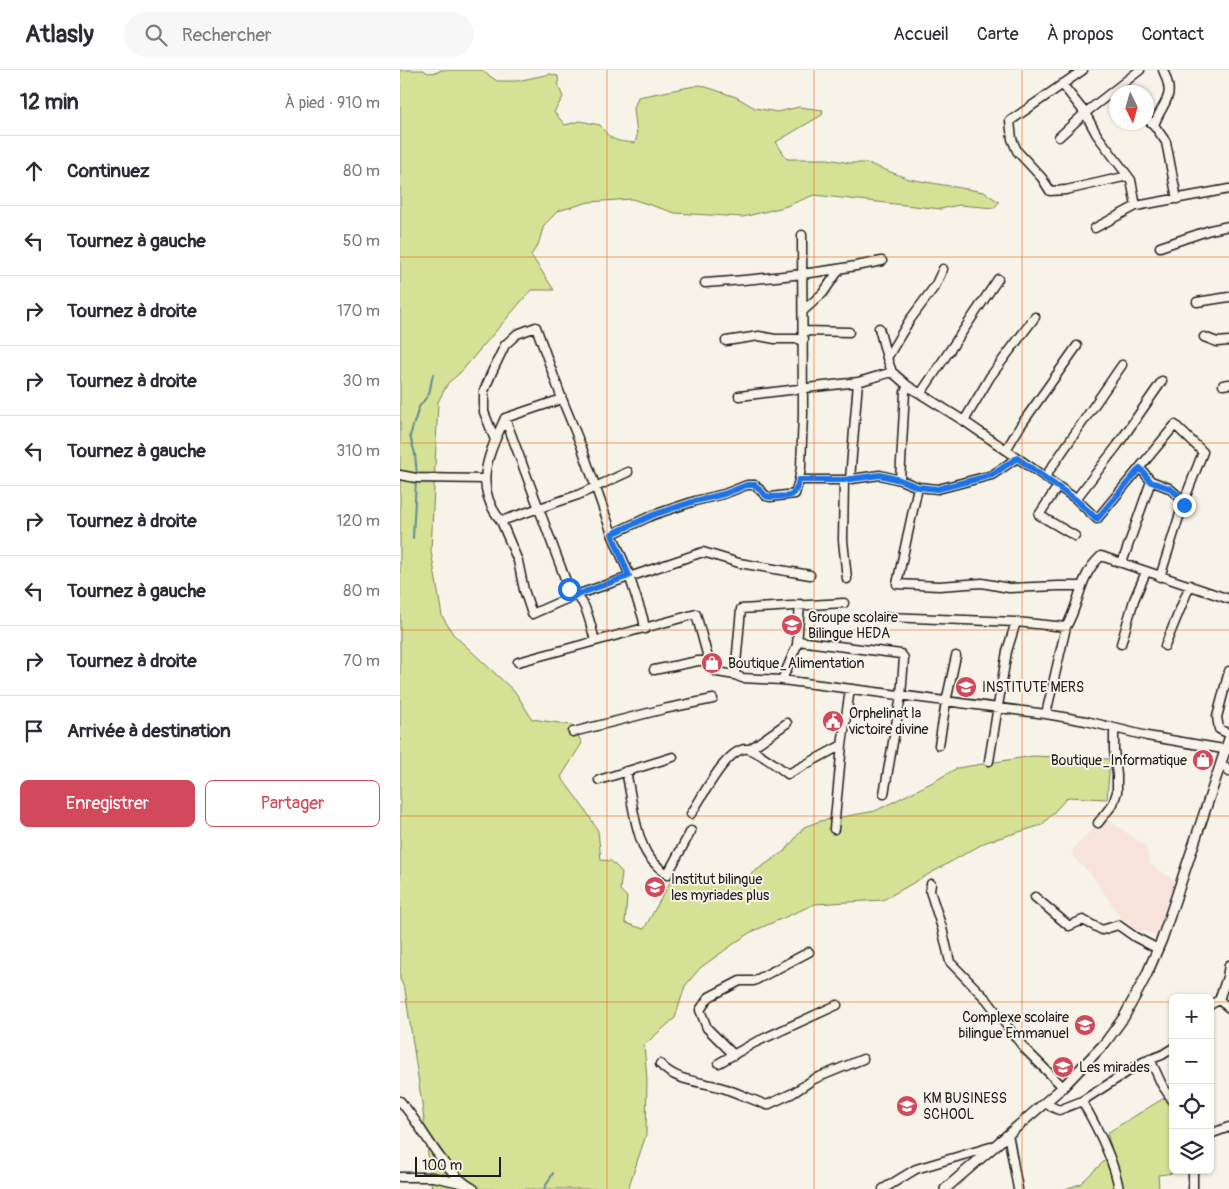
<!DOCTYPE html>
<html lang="fr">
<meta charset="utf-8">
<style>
body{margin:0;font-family:Pangolin,sans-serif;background:#f7f7f7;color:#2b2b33}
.controls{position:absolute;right:15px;bottom:15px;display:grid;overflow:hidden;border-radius:8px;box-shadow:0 1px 4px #0004}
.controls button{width:45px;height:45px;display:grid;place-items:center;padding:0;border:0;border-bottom:1px solid #e1e1e2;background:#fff;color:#2b2b33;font:25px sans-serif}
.compass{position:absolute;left:709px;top:15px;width:45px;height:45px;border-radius:50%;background:#fff;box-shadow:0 1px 4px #0004;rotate:175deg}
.scale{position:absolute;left:15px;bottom:12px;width:86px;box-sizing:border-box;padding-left:5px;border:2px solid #1c1c1c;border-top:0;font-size:14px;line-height:18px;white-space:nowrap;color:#1c1c1c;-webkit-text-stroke:4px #f7f3e8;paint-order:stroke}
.stop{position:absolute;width:15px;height:15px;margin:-11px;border:4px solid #1a73e8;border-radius:50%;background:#fff}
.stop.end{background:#1a73e8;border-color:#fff;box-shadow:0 1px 5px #0008}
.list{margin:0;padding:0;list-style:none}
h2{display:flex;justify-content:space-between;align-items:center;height:65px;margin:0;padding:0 20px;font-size:21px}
h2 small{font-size:16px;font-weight:400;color:#7c7c81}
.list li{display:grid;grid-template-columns:32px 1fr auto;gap:15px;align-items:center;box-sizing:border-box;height:70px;padding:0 20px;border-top:1px solid #e1e1e2}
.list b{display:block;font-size:19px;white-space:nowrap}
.list em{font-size:16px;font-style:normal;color:#7c7c81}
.actions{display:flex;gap:10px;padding:15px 20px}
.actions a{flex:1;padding:11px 0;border:1px solid #d1495b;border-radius:8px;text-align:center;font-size:18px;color:#d1495b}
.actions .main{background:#d1495b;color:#fff}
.icon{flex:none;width:28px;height:28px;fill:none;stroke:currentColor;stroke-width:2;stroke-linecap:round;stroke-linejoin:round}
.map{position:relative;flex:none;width:829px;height:1119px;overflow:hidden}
header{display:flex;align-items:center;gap:30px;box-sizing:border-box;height:70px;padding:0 25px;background:#fff;border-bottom:1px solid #e1e1e2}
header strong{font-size:24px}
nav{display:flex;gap:28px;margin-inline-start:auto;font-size:18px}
.search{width:350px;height:45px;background:#f7f7f7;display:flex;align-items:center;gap:12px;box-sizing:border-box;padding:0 18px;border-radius:28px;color:#7c7c81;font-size:19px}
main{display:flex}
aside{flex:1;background:#fff}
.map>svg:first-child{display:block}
</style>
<header>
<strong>Atlasly</strong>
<div class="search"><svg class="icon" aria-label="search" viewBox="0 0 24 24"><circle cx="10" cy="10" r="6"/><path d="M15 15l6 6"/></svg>Rechercher</div>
<nav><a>Accueil</a><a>Carte</a><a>À propos</a><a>Contact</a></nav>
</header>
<main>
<aside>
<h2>12 min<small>À pied · 910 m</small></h2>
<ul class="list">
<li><svg class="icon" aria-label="ahead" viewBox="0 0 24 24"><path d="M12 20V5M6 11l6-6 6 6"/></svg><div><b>Continuez</b></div><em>80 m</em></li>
<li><svg class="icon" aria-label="left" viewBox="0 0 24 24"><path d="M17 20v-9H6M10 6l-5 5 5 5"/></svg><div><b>Tournez à gauche</b></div><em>50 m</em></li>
<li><svg class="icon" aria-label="right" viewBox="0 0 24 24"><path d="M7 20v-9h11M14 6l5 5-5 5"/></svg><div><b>Tournez à droite</b></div><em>170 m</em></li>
<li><svg class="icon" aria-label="right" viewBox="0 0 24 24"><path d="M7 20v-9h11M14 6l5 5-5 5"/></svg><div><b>Tournez à droite</b></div><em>30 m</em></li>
<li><svg class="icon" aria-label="left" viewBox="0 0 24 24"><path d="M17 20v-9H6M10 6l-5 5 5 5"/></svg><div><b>Tournez à gauche</b></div><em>310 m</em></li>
<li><svg class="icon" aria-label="right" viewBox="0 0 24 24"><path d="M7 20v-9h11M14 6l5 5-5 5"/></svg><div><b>Tournez à droite</b></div><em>120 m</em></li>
<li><svg class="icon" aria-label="left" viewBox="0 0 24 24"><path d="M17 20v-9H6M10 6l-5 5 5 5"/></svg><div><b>Tournez à gauche</b></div><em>80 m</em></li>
<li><svg class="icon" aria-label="right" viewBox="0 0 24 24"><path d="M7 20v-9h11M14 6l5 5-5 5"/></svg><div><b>Tournez à droite</b></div><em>70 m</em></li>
<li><svg class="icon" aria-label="arrive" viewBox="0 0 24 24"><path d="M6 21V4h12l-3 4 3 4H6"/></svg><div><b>Arrivée à destination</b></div></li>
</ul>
<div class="actions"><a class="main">Enregistrer</a><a>Partager</a></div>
</aside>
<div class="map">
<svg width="829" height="1119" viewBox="0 0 829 1119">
<rect width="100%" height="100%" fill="#f7f3e8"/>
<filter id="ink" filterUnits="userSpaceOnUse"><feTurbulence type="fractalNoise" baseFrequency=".02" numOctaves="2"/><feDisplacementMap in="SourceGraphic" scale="10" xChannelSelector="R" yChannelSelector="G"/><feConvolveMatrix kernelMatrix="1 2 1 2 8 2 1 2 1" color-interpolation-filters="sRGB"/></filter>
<g filter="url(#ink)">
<path fill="#f8e3da" d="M 704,747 L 746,776 L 750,794 L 775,811 L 756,865 L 735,859 L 722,849 L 690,803 L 673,787 L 672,780 Z"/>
<path fill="#d5e194" stroke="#787e58" d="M 0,0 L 23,0 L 28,3 L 39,2 L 40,0 L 81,0 L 97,11 L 117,11 L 150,4 L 158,6 L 159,17 L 163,27 L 154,42 L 165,55 L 180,51 L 200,55 C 211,71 215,71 235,73 L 237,66 L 234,38 L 238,27 L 300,15 L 336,27 L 355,38 L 377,42 L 399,37 L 423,40 L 422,45 L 376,72 L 387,89 L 428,89 L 450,93 L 467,93 L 509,109 L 584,122 L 599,132 L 594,138 L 559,135 L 541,139 L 414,125 L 384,137 L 343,147 L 275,143 L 232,129 L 189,132 L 158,141 L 144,155 L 138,175 L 131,185 L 154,220 L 131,220 L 60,303 L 48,313 L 38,332 L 31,481 L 42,546 L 53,564 L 116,623 L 132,649 L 172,655 L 182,673 L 161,707 L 186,741 L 198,761 L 201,790 L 211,791 L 222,802 L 220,820 L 227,827 L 225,853 L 244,859 L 274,805 L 303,815 L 348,806 L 386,780 L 404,757 L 420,751 L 475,741 L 533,712 L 557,698 L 633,686 L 710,689 L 707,729 L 668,727 L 642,755 L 586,772 L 483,830 L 415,834 L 349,863 L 300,898 L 285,916 L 275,948 L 244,975 L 247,1008 L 246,1065 L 228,1119 L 32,1119 L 22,1034 L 5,920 L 0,909 Z
M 769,1025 L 773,1031 L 773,1100 L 793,1101 L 758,1105 L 759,1119 L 665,1119 L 680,1114 L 713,1083 L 707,1063 Z"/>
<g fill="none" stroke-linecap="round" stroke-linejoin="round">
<path stroke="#5e8b98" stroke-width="2" d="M 17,405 L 15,384 L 10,366 L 19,337 L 29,324 L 33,304
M 13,468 L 16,410
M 144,1119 L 153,1103"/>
<g stroke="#1c1c1c" stroke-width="11">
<path id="minor" d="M 683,0 L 610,51 L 612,69 L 617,81 L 642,108 L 650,121 L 666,120 L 728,106
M 746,48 L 754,55 L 766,72 L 777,129
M 754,55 C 764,29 776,29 763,0
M 659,67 L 685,43 L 662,14
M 736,136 L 731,110 L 697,65 L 685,43 L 740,0
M 695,158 L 736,136 L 829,119
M 760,177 L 810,160 L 829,156
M 305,213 C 365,209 424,203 482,191
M 797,232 L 829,227
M 404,240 L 423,223 L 439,200
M 479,258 L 487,288
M 404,261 L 449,262
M 804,267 L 817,272 L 829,271
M 326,271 L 359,266 L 375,269 L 404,269
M 722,295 L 645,407 L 676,429 L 697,449 L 775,355 L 803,382 L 784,431
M 492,302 L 487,288 L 509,251 L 535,216 L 543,199
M 823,315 L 829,314
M 521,323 L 598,209
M 339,326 L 458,312 L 492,302 L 508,316 L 564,351 L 645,407
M 162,329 L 105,348 C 89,384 72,415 101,451 L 118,491 L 124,520 L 132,544 L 173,526 L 303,482 L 339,493 L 410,505
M 105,348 L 169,519 C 174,527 178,526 182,532 C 189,543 191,558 195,570
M 564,351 L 590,307 L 635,247
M 95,370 L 84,342 L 84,321 L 92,302 L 105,275 L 117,264 L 136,257 L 162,329 L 182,378 L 212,464 L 227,499 L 243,548 L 245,559
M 606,380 L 621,355 L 677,276
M 0,405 L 16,408 L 85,409
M 450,409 L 458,312
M 399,410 L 444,410 L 480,405 L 500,410 L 518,417 L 538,419 L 592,405 L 617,388
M 444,410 L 443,470 L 447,509
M 500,410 L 505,322 L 508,316
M 751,411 L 769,418 L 784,431 L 760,507
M 658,416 L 639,445 L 675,466
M 518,417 L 497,514 L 539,516 L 582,513 L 609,518 L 658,516 L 681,516
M 676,429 L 717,376 L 762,311
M 101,451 L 178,425 L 228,402
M 212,464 L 253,445 L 295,431 L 324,424 L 347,415 L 355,415 L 366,426 L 370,427 L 395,424 L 399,410 L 401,397 L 403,343 L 402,165
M 722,493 L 751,411 L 740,398
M 444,533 L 341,539 L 335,605 L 342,608 L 382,610 L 646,644 L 686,651 L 747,666 L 829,680
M 487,547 L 616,552 L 666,557 C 681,532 678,507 701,486 L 829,529
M 398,571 L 501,584 L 504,588 L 501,626 L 484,724
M 721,574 L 734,530 L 746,502
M 765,576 L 790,515
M 118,592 L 296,544 L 310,595
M 254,600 L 298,591 L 303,591 L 317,602 L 335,605
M 829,601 L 817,647 L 819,659 L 829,664
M 382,610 L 397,575 L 400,534
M 646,644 L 666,557
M 173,662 L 264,639 L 313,629
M 539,675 L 546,632 L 556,586
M 350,679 L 387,653
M 589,691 L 607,581 L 616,552
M 826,697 L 829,702
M 226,701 C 231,724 235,762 246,782 C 251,792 260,798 267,805 L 291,761
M 199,710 L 273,687
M 291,744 C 302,728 327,676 348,679 C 357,681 380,698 388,704 L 442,675 L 450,619
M 698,753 L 713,734 L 717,722 L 717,705 L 714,680 L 714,658
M 434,759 L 442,675
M 531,814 L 530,821 L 542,858 L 550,892 L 587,930 L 624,978 L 663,1017
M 635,827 L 669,856 L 683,850 L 702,860 L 718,855 L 735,867 L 758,879
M 819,930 L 829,938
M 810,935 L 819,930 L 827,907 L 829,895
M 334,985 L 307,958 L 300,940 L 309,927 L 340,911 L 354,911 L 409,882
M 750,989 L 762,1015 L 773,1031
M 319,993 L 354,973 L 437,935
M 260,994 C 277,1013 304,1011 326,1019 C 340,1024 353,1030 367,1035 L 393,1023 L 414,1009 L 463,989
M 0,1031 C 25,1059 40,1100 74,1119
M 682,1031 C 697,1057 714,1090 719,1119
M 650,1036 L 659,1040 L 682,1031 L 743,992 L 762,985 L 773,978
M 810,1064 L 829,1057
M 609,1069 L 618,1119
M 793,1100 L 793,1119
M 0,1107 L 33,1107 L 65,1114
M 483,1119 L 516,1099 L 594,1076"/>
</g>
<g stroke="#1c1c1c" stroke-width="12">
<path id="major" d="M 545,1119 L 663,1017 L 705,973 L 724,947 L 746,906 L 762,869 L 829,669"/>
</g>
<use href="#minor" stroke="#f7f3e8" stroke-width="8"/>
<use href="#major" stroke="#f7f3e8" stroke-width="9"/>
</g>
</g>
<g fill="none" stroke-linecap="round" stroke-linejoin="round" filter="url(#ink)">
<path stroke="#1a73e8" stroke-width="6" d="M 169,519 L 173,526 L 229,506 L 212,464 L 253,445 L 295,431 L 324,424 L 347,415 L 355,415 L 366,426 L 370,427 C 389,425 394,431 399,410 L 444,410 L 480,405 L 500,410 L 518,417 L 538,419 L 592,405 L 617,388 L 676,430 L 697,449 L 740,398 L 751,412 L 769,418 L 782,428 L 784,435"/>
</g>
<path fill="none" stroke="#e8590c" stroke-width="1" stroke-opacity="0.55" d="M 207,0 L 207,1119M 414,0 L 414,1119M 622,0 L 622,1119M 0,187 L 829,187M 0,373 L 829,373M 0,560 L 829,560M 0,746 L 829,746M 0,932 L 773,932M 810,932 L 829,932"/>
<defs>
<g id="school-disc" transform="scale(1.125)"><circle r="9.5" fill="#d1495b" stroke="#f7f3e8"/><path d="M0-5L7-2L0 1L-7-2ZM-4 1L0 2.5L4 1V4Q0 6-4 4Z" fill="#fff"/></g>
<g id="shop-disc" transform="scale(1.125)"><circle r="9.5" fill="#d1495b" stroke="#f7f3e8"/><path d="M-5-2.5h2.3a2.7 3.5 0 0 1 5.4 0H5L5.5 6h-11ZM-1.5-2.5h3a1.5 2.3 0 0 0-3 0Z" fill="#fff"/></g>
<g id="civic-disc" transform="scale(1.125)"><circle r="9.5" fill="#d1495b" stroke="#f7f3e8"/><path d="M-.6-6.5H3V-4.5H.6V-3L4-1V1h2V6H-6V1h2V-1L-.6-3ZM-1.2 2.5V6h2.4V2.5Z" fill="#fff"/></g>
</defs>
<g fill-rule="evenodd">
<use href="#school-disc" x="392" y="555"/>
<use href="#shop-disc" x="312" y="593"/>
<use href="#school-disc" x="566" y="617"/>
<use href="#civic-disc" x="433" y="651"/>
<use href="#shop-disc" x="803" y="690"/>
<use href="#school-disc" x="255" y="817"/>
<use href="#school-disc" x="685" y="955"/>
<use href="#school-disc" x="663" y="997"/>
<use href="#school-disc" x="507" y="1036"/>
</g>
<g text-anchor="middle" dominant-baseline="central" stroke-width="4" stroke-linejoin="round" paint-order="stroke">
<g font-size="14" fill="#1c1c1c" stroke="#f7f3e8" text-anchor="start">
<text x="408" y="547">Groupe scolaire<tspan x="408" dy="16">Bilingue HEDA</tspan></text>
<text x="328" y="593">Boutique_Alimentation</text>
<text x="582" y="617">INSTITUTE MERS</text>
<text x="449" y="643">Orphelinat la<tspan x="449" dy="16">victoire divine</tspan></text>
<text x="787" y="690" text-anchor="end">Boutique_Informatique</text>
<text x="271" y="809">Institut bilingue<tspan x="271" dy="16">les myriades plus</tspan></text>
<text x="669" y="947" text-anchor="end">Complexe scolaire<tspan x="669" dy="16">bilingue Emmanuel</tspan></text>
<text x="679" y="997">Les mirades</text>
<text x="523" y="1028">KM BUSINESS<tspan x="523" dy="16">SCHOOL</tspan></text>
</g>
</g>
</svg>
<div class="controls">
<button>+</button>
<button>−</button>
<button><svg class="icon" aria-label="locate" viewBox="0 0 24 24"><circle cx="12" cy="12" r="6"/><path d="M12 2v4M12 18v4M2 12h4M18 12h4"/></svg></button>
<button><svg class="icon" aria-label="layers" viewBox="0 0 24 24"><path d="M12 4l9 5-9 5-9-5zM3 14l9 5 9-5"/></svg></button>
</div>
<svg class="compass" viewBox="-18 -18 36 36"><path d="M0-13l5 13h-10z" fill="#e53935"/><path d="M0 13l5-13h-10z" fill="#7c7c81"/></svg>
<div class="scale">100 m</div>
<div class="stop" style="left:169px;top:519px"></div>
<div class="stop end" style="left:784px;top:435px"></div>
</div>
</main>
